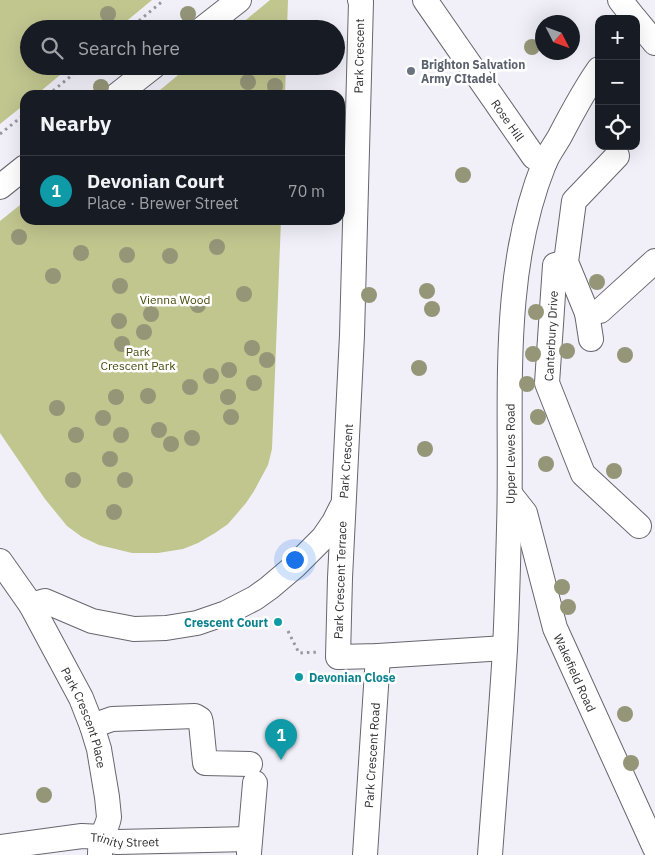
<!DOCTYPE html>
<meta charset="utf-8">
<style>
body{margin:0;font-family:"IBM Plex Sans",sans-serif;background:#242831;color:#f1f3f6}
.controls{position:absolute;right:15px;top:15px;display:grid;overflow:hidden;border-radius:10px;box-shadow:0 5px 20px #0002}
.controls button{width:45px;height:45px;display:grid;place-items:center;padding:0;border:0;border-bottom:1px solid #363941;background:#171b24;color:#f1f3f6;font:25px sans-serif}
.compass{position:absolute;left:535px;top:15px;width:45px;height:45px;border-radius:50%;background:#171b24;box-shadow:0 5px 20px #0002;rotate:132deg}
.you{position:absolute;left:294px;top:559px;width:18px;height:18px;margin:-12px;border:4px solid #fff;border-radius:50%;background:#1a73e8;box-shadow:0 0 0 8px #1a73e833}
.badge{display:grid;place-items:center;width:32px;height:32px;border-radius:50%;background:#b45309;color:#fff;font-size:16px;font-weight:700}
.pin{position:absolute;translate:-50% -41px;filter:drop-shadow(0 1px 2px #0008)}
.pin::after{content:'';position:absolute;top:26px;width:18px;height:15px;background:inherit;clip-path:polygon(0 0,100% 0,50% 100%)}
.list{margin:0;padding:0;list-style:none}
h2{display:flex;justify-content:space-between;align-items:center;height:65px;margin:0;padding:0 20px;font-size:21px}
h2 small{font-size:16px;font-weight:400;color:#9ea1a6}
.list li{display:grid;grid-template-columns:32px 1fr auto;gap:15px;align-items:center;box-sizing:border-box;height:70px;padding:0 20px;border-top:1px solid #363941}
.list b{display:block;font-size:19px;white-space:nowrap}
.list p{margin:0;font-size:16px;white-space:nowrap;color:#9ea1a6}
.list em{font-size:16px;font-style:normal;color:#9ea1a6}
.icon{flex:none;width:28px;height:28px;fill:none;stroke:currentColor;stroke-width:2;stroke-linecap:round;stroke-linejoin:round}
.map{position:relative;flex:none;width:655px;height:855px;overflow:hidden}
.search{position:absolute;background:#171b24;box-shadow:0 5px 20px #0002;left:20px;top:20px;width:325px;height:55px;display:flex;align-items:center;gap:12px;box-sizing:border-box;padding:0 18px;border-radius:28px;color:#9ea1a6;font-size:19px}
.panel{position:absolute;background:#171b24;box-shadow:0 5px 20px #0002;left:20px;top:90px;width:325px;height:135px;border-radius:15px}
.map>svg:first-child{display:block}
</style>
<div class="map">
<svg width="655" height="855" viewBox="0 0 655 855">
<rect width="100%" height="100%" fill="#f1f0f9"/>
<path fill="#c1c58e" d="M 0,0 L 152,0 L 117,29 L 29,29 L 29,66 L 71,66 L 36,95 L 25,95 L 25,104 L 0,124 Z
M 270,0 L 288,0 L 287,29 L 235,29 Z
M 189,66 L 286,66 L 285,95 L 154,95 Z
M 25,201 L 25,220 L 281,220 L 272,449 L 268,465 L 254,491 L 246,503 L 228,524 L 215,533 L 198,543 L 183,549 L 158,553 L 132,553 L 99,545 L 82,537 L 67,526 L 45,499 L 0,433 L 0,221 Z"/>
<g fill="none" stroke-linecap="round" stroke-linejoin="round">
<g stroke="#67666e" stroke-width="26">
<g id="minor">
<path d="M 360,0 L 361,2 L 352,335 L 340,578 L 338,657 L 378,656 L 505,648"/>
<path id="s1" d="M 425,0 L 534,157 L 545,162"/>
<path d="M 620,0 L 635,19"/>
<path d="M 636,20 L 655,43"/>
<path d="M 202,29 L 239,0"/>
<path d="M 117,95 L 154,66"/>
<path d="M 617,156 L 574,201 L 566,262 L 587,313 L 600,311 L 655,261"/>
<path d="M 0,187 L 25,167"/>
<path d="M 566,262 L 555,265 L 547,383 L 583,474 L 639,526"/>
<path d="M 587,313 L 591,339"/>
<path id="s2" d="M 510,494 L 525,513 L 555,628 L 655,848"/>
<path id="s3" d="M 0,561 L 31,605 L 81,698 L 92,726 L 99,749 L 107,797 L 109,817 C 108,825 104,830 102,838 C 100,843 100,849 100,855"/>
<path d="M 31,605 L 45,601 L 92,621 L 134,629 L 166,628 L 197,623 L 226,613 L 255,598 L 269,588 L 295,566 L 323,538 L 334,522 L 341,508"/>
<path d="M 92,726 L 112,719 L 195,716 L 200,719 L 201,723 L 205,763 L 250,764"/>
<path id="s4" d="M 0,847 L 82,836 L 102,837 L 112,841 L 117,842 L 250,839"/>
<path d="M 249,853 L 255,783"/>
<path id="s5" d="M 365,855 L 378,656"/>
<path id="s6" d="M 490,855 C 495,786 501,718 505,649 C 507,609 508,568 509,528 C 513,407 498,279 544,164 C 548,154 555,145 560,136 C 572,113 584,90 599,69"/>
</g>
</g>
<path stroke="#99989f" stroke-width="3" stroke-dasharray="2.5 4" stroke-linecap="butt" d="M 129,29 L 164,0
M 48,95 L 83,66
M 0,134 L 25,114
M 288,631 L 299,653 L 319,652"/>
<use href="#minor" stroke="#fff" stroke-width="24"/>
</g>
<g fill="#959578">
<circle cx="108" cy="14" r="8"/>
<circle cx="188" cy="14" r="8"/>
<circle cx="532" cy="47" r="8"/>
<circle cx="248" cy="82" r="8"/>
<circle cx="275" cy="86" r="8"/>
<circle cx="101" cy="87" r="8"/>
<circle cx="463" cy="175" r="8"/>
<circle cx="19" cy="237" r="8"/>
<circle cx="217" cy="247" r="8"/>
<circle cx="81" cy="253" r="8"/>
<circle cx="127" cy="255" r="8"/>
<circle cx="170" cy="256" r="8"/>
<circle cx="53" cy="276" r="8"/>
<circle cx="597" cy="282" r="8"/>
<circle cx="120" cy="286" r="8"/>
<circle cx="427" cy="291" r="8"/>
<circle cx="244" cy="294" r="8"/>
<circle cx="369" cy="295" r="8"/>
<circle cx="198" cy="305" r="8"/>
<circle cx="432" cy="309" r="8"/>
<circle cx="536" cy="312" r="8"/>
<circle cx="151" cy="314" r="8"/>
<circle cx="119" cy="321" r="8"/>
<circle cx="144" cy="332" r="8"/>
<circle cx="122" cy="344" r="8"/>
<circle cx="252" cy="348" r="8"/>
<circle cx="567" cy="351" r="8"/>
<circle cx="533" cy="354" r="8"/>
<circle cx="625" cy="355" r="8"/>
<circle cx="267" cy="360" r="8"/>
<circle cx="419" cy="368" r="8"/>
<circle cx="229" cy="370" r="8"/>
<circle cx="211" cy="376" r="8"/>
<circle cx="254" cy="383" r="8"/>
<circle cx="527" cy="384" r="8"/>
<circle cx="190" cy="387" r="8"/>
<circle cx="148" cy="396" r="8"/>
<circle cx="116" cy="397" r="8"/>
<circle cx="228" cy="397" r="8"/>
<circle cx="57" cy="408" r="8"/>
<circle cx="231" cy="417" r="8"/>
<circle cx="538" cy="417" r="8"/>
<circle cx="103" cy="418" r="8"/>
<circle cx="159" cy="430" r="8"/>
<circle cx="76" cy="435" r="8"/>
<circle cx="121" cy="435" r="8"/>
<circle cx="192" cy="438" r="8"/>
<circle cx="171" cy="444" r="8"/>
<circle cx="425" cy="449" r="8"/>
<circle cx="110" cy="459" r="8"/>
<circle cx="546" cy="464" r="8"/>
<circle cx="614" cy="471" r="8"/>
<circle cx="73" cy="480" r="8"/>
<circle cx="125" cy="480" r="8"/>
<circle cx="114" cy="512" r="8"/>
<circle cx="562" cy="587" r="8"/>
<circle cx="568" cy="607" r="8"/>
<circle cx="625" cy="714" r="8"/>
<circle cx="631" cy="763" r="8"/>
<circle cx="44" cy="795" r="8"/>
</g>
<circle fill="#6b7280" stroke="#fff" stroke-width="2" cx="411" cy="71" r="5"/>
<g fill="#0f9aa8" stroke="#fff" stroke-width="2">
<circle cx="278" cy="622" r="5"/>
<circle cx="299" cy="677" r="5"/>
</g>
<g text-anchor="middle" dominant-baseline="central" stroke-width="5" stroke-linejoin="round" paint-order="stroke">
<g font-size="12" fill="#2f2f32" stroke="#fff">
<text transform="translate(359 56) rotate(-89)">Park Crescent</text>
<text stroke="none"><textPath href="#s1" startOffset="146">Rose Hill</textPath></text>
<text transform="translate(551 336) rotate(-87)">Canterbury Drive</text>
<text stroke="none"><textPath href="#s6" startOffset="402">Upper Lewes Road</textPath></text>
<text transform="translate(346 461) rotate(-86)">Park Crescent</text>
<text transform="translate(340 580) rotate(-88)">Park Crescent Terrace</text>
<text stroke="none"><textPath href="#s2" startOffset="192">Wakefield Road</textPath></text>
<text stroke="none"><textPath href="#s3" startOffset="179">Park Crescent Place</textPath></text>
<text stroke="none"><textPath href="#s5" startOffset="100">Park Crescent Road</textPath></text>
<text stroke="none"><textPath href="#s4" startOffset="126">Trinity Street</textPath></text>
</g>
<g font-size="12" font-weight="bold" fill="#5b616d" stroke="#fff" text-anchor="start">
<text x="421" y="64">Brighton Salvation<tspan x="421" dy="14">Army CItadel</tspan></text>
</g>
<g font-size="12" fill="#4a4b0e" stroke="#fff">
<text x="175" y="299">Vienna Wood</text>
<text x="138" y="351">Park<tspan x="138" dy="14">Crescent Park</tspan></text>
</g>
<g font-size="12" font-weight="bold" fill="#0d838f" stroke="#fff" text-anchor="end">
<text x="268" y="622">Crescent Court</text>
<text x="309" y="677" text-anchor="start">Devonian Close</text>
</g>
</g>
</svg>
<div class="controls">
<button>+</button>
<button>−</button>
<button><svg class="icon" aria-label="locate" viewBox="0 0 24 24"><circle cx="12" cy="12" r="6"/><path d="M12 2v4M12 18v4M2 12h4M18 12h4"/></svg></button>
</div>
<svg class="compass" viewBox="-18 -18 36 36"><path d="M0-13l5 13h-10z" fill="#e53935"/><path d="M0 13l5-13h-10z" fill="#9ea1a6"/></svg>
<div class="you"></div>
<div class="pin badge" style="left:281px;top:760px;background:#0f9aa8">1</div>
<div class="search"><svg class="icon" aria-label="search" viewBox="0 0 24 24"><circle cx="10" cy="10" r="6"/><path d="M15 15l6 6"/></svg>Search here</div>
<section class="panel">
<h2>Nearby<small></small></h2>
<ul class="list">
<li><span class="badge" style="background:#0f9aa8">1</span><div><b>Devonian Court</b><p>Place · Brewer Street</p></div><em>70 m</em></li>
</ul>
</section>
</div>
